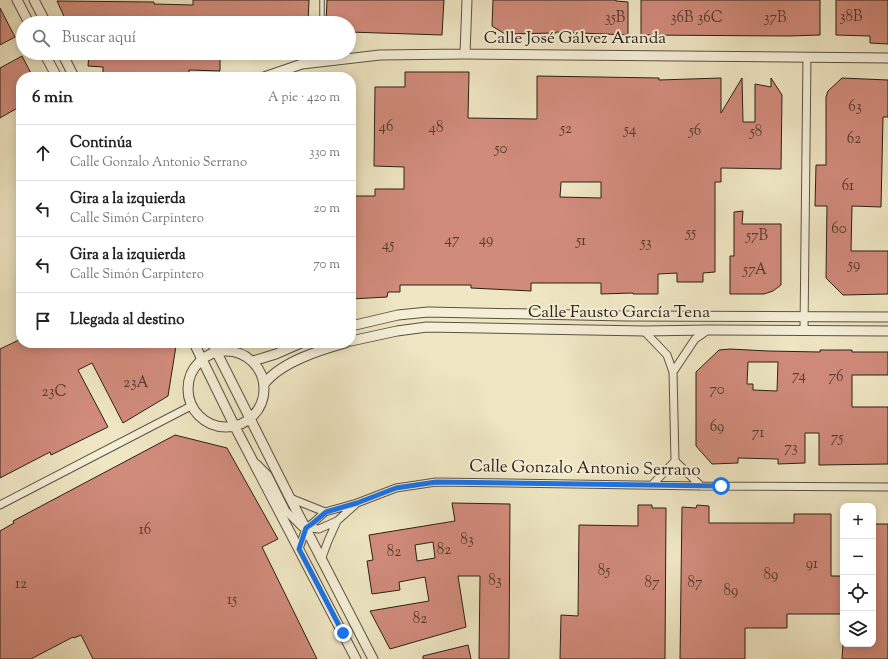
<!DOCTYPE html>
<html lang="es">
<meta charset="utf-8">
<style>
body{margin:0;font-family:"Sorts Mill Goudy",serif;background:#f6f6f6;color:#222}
.controls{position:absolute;right:12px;bottom:12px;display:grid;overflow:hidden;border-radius:8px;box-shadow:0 2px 10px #0003}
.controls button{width:36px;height:36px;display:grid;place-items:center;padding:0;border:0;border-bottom:1px solid #e0e0e0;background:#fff;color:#222;font:20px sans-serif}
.stop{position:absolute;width:12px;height:12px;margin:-9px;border:3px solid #1a73e8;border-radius:50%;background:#fff}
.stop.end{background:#1a73e8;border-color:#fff;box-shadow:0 1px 4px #0008}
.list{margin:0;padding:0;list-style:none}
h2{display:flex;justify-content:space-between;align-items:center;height:52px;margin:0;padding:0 16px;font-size:17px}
h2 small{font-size:13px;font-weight:400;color:#767676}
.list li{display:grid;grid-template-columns:26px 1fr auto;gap:12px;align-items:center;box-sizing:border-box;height:56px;padding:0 16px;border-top:1px solid #e0e0e0}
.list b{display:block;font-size:15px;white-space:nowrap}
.list p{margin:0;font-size:13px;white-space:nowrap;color:#767676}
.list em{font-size:13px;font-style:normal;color:#767676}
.icon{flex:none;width:22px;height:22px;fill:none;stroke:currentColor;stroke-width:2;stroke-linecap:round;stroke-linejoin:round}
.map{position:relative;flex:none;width:888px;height:659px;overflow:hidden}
.search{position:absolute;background:#fff;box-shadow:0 2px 10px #0003;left:16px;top:16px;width:340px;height:44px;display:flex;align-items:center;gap:10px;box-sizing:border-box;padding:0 14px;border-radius:22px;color:#767676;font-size:15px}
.panel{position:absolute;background:#fff;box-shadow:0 2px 10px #0003;left:16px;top:72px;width:340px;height:276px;border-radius:16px}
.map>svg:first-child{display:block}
</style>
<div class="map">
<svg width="888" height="659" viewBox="0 0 888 659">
<rect width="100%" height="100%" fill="#efe6c3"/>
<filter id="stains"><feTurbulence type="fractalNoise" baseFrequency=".005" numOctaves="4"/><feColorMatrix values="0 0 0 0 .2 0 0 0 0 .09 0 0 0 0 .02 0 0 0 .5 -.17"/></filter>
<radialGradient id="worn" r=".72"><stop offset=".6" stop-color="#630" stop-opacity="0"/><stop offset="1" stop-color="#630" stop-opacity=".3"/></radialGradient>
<path fill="#d18b7b" stroke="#2b2014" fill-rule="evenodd" d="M 193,0 L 309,0 L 308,23 L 67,23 L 57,1 L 154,2 L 154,4 L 193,5 Z
M 327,0 L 444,0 L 442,35 L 349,32 L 349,23 L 326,23 Z
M 493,0 L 616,0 L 616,1 L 628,2 L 628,35 L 556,32 L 556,33 L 505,34 L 492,26 Z
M 641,0 L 820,0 L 820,35 L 789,36 L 641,35 Z
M 836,0 L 888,0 L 888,44 L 870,43 L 870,36 L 836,35 Z
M 0,8 L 15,37 L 0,45 Z
M 89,53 L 220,53 L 220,71 L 189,70 L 189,77 L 103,77 L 103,67 L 88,66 Z
M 22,56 L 33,77 L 21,77 L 21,106 L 0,118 L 0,68 Z
M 405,72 L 469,72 L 468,118 L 537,119 L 537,76 L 659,78 L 659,80 L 721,78 L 721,113 L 742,78 L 743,122 L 755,122 L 755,84 L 771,87 L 771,78 L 782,95 L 781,169 L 721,168 L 721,182 L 715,182 L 715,272 L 703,273 L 703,282 L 677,282 L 677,273 L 658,274 L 658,294 L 633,294 L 633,293 L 601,294 L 601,283 L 531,283 L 531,291 L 471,288 L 471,285 L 400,285 L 400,292 L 388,292 L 387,297 L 351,299 L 351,196 L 375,196 L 375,189 L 404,189 L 404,167 L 374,166 L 375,87 L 405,87 ZM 561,182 L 601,182 L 601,198 L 560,197 Z
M 842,78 L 888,80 L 888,117 L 883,117 L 881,207 L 852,206 L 851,251 L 888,251 L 888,294 L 843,295 L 826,278 L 827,206 L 815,206 L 816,165 L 826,165 L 826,97 L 828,91 Z
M 743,211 L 742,224 L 781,224 L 781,285 L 773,291 L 764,294 L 730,294 L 730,256 L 734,256 L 734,212 Z
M 21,339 L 21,343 L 174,343 L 176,346 L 168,396 L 123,423 L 92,363 L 78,370 L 108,427 L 51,455 L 50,452 L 0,478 L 0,349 Z
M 730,349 L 768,351 L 820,352 L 820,350 L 852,350 L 852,352 L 888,352 L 888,375 L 852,375 L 852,407 L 888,407 L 888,464 L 819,465 L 819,433 L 805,433 L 805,463 L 778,464 L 778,459 L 738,458 L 738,463 L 712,464 L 696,446 L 696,372 L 719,350 ZM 748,362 L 778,362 L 777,391 L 753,390 L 753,384 L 747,384 Z
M 175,435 L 227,448 L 278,539 L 262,547 L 317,659 L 93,659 L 81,635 L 74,638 L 73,637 L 31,659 L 0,659 L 0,531 L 14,523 L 13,521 Z
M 452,503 L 510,504 L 509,659 L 479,659 L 480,576 L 458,576 L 466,627 L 390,649 L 370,611 L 429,601 L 425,577 L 399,582 L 400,590 L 372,594 L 367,561 L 373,560 L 369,535 L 455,521 ZM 433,542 L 435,558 L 417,561 L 415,545 Z
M 638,505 L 652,505 L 652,508 L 666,508 L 665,659 L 560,659 L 561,615 L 578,616 L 579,525 L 638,526 Z
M 697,505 L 709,506 L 709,523 L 794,523 L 794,514 L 831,514 L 831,576 L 843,576 L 843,614 L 787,614 L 787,628 L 745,628 L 745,659 L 680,659 L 682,507 L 696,508 Z
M 875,524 L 888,524 L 888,659 L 842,659 L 843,644 L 873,644 Z
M 468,645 L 471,659 L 423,659 L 423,656 Z"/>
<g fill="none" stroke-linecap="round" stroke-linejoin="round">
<g stroke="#5c5240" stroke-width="5.5">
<path id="service" d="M 322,23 L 322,0
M 321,61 L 321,53"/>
</g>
<g stroke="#5c5240" stroke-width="9">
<path id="minor" d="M 804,330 L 807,57
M 644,331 L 667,355 L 673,372 L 675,461 L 652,485
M 673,372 L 695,339 L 708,330
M 675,461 L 701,486
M 257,464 L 268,475 L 286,511 L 302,527 L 319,529 L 337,521 L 355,505
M 290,498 L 325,512
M 0,505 L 191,406
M 306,528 L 313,523 L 325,512 L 357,503 L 396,488 L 436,482 L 701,486 L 888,487
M 299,549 L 306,528
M 321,560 L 328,541 L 337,521"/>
</g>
<g stroke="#5c5240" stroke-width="11">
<path id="tertiary" d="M 17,0 L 29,23
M 34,0 L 46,23
M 44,53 L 57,77
M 62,53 L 74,77
M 465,54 L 467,0
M 264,77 L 302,64 L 380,55 L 465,54 L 888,58
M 351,326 L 398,315 L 428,312 L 626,316 L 888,317
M 351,341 L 397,331 L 427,327 L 644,331 L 708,330 L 888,331
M 194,343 L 235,427 L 356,659
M 212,343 L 290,498 L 373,659
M188 389a38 38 0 1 1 76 0a38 38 0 1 1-76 0Z
M 253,361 L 276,354 L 301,343
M 264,384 C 281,362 320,350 345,343"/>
</g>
<use href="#service" stroke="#f5efd8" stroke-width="3.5"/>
<use href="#minor" stroke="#f5efd8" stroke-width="7"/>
<use href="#tertiary" stroke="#f5efd8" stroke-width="9"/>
</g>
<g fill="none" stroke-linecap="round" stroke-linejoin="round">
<path stroke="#1a73e8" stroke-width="5" d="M 343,633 L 299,549 L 306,528 L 313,523 L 326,512 L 357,503 L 396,488 L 436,482 L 721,486"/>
</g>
<g text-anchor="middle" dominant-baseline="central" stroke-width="4" stroke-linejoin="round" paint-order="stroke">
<g font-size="15" fill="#543b2e">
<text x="851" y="17">38B</text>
<text x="615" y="18">35B</text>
<text x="682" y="18">36B</text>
<text x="710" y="18">36C</text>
<text x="775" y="18">37B</text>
<text x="855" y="107">63</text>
<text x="386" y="127">46</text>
<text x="436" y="128">48</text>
<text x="566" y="129">52</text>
<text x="630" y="130">54</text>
<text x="695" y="131">56</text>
<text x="756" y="132">58</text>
<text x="854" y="139">62</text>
<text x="501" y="149">50</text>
<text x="848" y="186">61</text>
<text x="839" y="229">60</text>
<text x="691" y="233">55</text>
<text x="757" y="236">57B</text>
<text x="452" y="240">47</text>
<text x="486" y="240">49</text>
<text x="581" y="241">51</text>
<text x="646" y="243">53</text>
<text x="388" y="245">45</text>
<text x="854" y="265">59</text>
<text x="755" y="270">57A</text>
<text x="799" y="376">74</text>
<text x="836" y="377">76</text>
<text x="136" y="383">23A</text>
<text x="717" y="390">70</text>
<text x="54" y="392">23C</text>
<text x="717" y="427">69</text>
<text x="758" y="433">71</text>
<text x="837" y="438">75</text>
<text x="791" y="448">73</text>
<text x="145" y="530">16</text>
<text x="467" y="540">83</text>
<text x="444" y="550">82</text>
<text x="394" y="552">82</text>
<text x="812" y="564">91</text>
<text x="604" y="571">85</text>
<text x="771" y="575">89</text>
<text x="495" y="581">83</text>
<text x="652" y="583">87</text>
<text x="695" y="583">87</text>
<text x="21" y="584">12</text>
<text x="731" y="591">89</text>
<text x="232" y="600">15</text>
<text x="420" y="619">82</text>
</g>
<g font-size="17" fill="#2b2014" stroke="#f5efd8">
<text x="575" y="39">Calle José Gálvez Aranda</text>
<text x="619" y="313">Calle Fausto García Tena</text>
<text transform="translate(585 469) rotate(1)">Calle Gonzalo Antonio Serrano</text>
</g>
</g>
<rect width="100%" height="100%" filter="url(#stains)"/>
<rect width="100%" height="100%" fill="url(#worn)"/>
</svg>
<div class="controls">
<button>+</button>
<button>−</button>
<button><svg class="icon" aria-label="locate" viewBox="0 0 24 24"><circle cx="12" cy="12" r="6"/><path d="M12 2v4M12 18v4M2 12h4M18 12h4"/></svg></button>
<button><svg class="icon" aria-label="layers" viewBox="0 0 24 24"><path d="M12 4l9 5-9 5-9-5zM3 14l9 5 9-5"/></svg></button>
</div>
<div class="stop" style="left:721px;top:486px"></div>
<div class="stop end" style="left:343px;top:633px"></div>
<div class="search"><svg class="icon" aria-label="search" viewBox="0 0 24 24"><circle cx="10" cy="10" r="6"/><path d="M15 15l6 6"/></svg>Buscar aquí</div>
<section class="panel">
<h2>6 min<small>A pie · 420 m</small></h2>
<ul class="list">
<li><svg class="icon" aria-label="ahead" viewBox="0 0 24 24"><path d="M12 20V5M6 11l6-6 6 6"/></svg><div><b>Continúa</b><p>Calle Gonzalo Antonio Serrano</p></div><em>330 m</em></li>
<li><svg class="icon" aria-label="left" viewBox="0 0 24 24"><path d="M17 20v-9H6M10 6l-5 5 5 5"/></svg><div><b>Gira a la izquierda</b><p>Calle Simón Carpintero</p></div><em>20 m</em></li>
<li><svg class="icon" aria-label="left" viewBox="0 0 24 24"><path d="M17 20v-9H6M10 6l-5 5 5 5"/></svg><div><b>Gira a la izquierda</b><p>Calle Simón Carpintero</p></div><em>70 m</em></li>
<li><svg class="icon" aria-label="arrive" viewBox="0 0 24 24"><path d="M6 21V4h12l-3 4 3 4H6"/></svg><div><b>Llegada al destino</b></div></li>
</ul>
</section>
</div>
